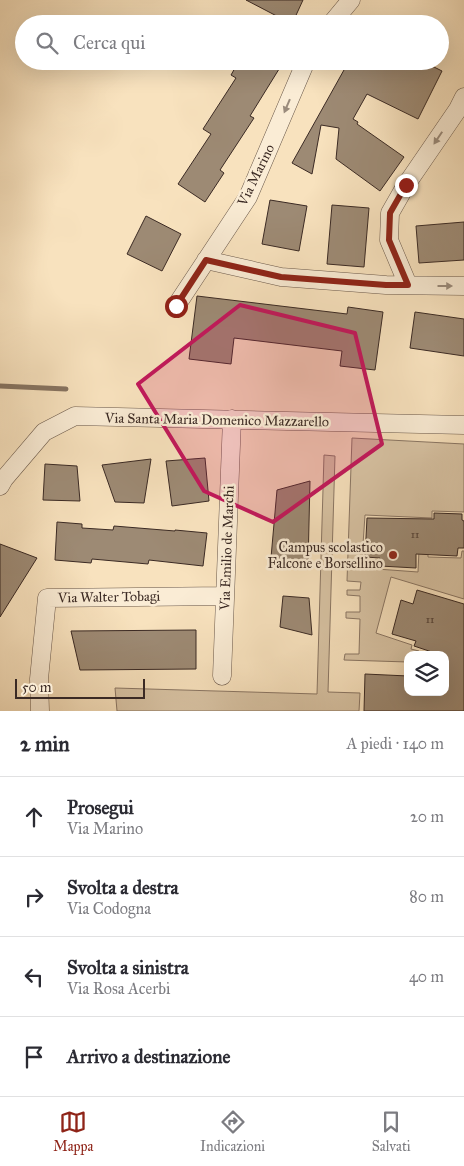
<!DOCTYPE html>
<html lang="it">
<meta charset="utf-8">
<style>
body{margin:0;font-family:"IM FELL Great Primer",serif;background:#f2f2f3;color:#2b2b33}
.controls{position:absolute;right:15px;bottom:15px;display:grid;overflow:hidden;border-radius:10px;box-shadow:0 5px 20px #0002}
.controls button{width:45px;height:45px;display:grid;place-items:center;padding:0;border:0;border-bottom:1px solid #e1e1e2;background:#fff;color:#2b2b33;font:25px sans-serif}
.scale{position:absolute;left:15px;bottom:12px;width:130px;box-sizing:border-box;padding-left:5px;border:2px solid #3b2a24;border-top:0;font-size:14px;line-height:18px;white-space:nowrap;color:#3b2a24;-webkit-text-stroke:4px #faecd5;paint-order:stroke}
.stop{position:absolute;width:15px;height:15px;margin:-11px;border:4px solid #8f2418;border-radius:50%;background:#fff}
.stop.end{background:#8f2418;border-color:#fff;box-shadow:0 1px 5px #0008}
.list{margin:0;padding:0;list-style:none}
h2{display:flex;justify-content:space-between;align-items:center;height:65px;margin:0;padding:0 20px;font-size:21px}
h2 small{font-size:16px;font-weight:400;color:#7c7c81}
.list li{display:grid;grid-template-columns:32px 1fr auto;gap:15px;align-items:center;box-sizing:border-box;height:80px;padding:0 20px;border-top:1px solid #e1e1e2}
.list b{display:block;font-size:19px;white-space:nowrap}
.list p{margin:0;font-size:16px;white-space:nowrap;color:#7c7c81}
.list em{font-size:16px;font-style:normal;color:#7c7c81}
.icon{flex:none;width:28px;height:28px;fill:none;stroke:currentColor;stroke-width:2;stroke-linecap:round;stroke-linejoin:round}
.map{position:relative;flex:none;width:464px;height:711px;overflow:hidden}
.search{position:absolute;background:#fff;box-shadow:0 5px 20px #0002;left:15px;right:15px;top:15px;height:55px;display:flex;align-items:center;gap:12px;box-sizing:border-box;padding:0 18px;border-radius:28px;color:#7c7c81;font-size:19px}
.sheet{height:385px;background:#fff}
nav{display:flex;justify-content:space-around;align-items:center;box-sizing:border-box;height:70px;border-top:1px solid #e1e1e2;background:#fff;font-size:14px;color:#7c7c81}
nav a{display:grid;justify-items:center;gap:2px}
nav .on{color:#8f2418}
.map>svg:first-child{display:block}
</style>
<div class="map">
<svg width="464" height="711" viewBox="0 0 464 711">
<rect width="100%" height="100%" fill="#f8e2be"/>
<filter id="stains"><feTurbulence type="fractalNoise" baseFrequency=".004" numOctaves="4"/><feColorMatrix values="0 0 0 0 .2 0 0 0 0 .09 0 0 0 0 .02 0 0 0 .5 -.17"/></filter>
<radialGradient id="worn" r=".72"><stop offset=".6" stop-color="#630" stop-opacity="0"/><stop offset="1" stop-color="#630" stop-opacity=".3"/></radialGradient>
<path fill="#d8c3a4" stroke="#8a7664" d="M 352,438 L 464,444 L 464,512 L 432,511 L 432,518 L 365,515 L 362,559 L 377,560 L 377,569 L 418,572 L 419,550 L 428,550 L 428,557 L 461,558 L 462,551 L 464,551 L 464,599 L 391,577 L 376,633 L 412,645 L 411,649 L 419,651 L 419,655 L 408,655 L 408,662 L 344,660 L 345,654 L 359,654 L 360,619 L 346,618 L 346,612 L 360,612 L 360,596 L 347,595 L 347,590 L 360,590 L 361,582 L 347,581 Z
M 324,455 L 335,456 L 328,692 L 360,693 L 359,711 L 117,711 L 115,688 L 317,694 Z"/>
<g fill="none" stroke-linecap="round" stroke-linejoin="round">
<path stroke="#867361" stroke-width="5" d="M 0,386 L 66,389"/>
</g>
<path fill="#9d8a74" stroke="#3b2a24" d="M 246,0 L 303,0 L 292,24 Z
M 239,61 L 284,61 L 250,116 L 254,118 L 220,170 L 224,173 L 205,202 L 178,184 L 211,134 L 203,129 L 236,78 L 231,75 Z
M 349,61 L 422,61 L 442,71 L 418,119 L 367,94 L 353,119 L 358,122 L 357,124 L 404,157 L 380,191 L 336,159 L 339,128 L 321,125 L 312,174 L 292,163 Z
M 270,200 L 307,206 L 299,251 L 262,244 Z
M 332,205 L 369,208 L 364,267 L 327,264 Z
M 146,216 L 181,234 L 162,271 L 127,254 Z
M 464,222 L 464,260 L 419,263 L 416,226 Z
M 197,296 L 347,314 L 348,307 L 383,312 L 375,370 L 340,366 L 342,351 L 234,338 L 231,364 L 189,359 Z
M 415,312 L 464,319 L 464,356 L 410,348 Z
M 205,458 L 209,501 L 172,506 L 166,461 Z
M 151,459 L 144,503 L 115,502 L 102,465 Z
M 45,464 L 77,466 L 80,501 L 43,500 Z
M 310,481 L 308,566 L 270,569 L 277,490 Z
M 434,513 L 462,514 L 462,520 L 464,521 L 464,548 L 458,548 L 457,556 L 416,554 L 416,568 L 380,566 L 380,558 L 365,557 L 367,518 L 434,519 Z
M 57,522 L 82,524 L 82,528 L 113,530 L 114,526 L 175,531 L 175,530 L 207,533 L 203,566 L 149,560 L 148,564 L 92,559 L 91,563 L 55,560 Z
M 0,544 L 37,558 L 0,617 Z
M 417,590 L 464,604 L 464,711 L 364,711 L 365,674 L 408,676 L 408,692 L 445,692 L 445,655 L 441,655 L 414,646 L 416,641 L 392,634 L 401,600 L 413,604 Z
M 283,596 L 309,598 L 312,635 L 280,627 Z
M 196,630 L 196,669 L 80,670 L 71,631 Z"/>
<g fill="none" stroke-linecap="round" stroke-linejoin="round">
<g stroke="#6a584a" stroke-width="19">
<path id="minor" d="M 331,24 L 351,0
M 206,260 L 281,277 L 386,285 L 464,286
M 408,285 L 389,240 L 390,213 L 406,185 L 458,109 L 464,97
M 176,306 L 248,197 L 306,61
M 0,486 L 4,479 L 44,432 L 75,416 L 464,425
M 222,676 L 232,419
M 40,711 L 39,679 L 47,598 L 225,596"/>
</g>
<use href="#minor" stroke="#faecd5" stroke-width="18"/>
</g>
<defs><path id="oneway-solid" d="M-6-.8H1V-3.2L6.5 0L1 3.2V.8H-6Z" transform="scale(1.25)"/></defs>
<g fill="#9a8b7c">
<use href="#oneway-solid" transform="translate(287 106) rotate(113)"/>
<use href="#oneway-solid" transform="translate(438 138) rotate(124)"/>
<use href="#oneway-solid" transform="translate(445 286)"/>
</g>
<g fill="none" stroke-linecap="round" stroke-linejoin="round">
<path stroke="#8f2418" stroke-width="6" d="M 176,306 L 206,260 L 281,277 L 386,285 L 408,285 L 389,240 L 390,213 L 406,185"/>
</g>
<path fill="#c2185b" fill-opacity="0.2" stroke="#c2185b" stroke-width="4" stroke-linejoin="round" d="M 240,305 L 355,333 L 382,444 L 273,522 L 204,491 L 138,384 Z"/>
<circle fill="#8f2418" stroke="#faecd5" stroke-width="2" cx="393" cy="555" r="5"/>
<g text-anchor="middle" dominant-baseline="central" stroke-width="5" stroke-linejoin="round" paint-order="stroke">
<g font-size="11" fill="#544238">
<text x="415" y="534">11</text>
<text x="430" y="619">11</text>
</g>
<g font-size="14" fill="#3b2a24" stroke="#faecd5">
<text transform="translate(256 175) rotate(-64)">Via Marino</text>
<text transform="translate(217 420) rotate(1)">Via Santa Maria Domenico Mazzarello</text>
<text transform="translate(227 548) rotate(-88)">Via Emilio de Marchi</text>
<text transform="translate(109 597) rotate(-1)">Via Walter Tobagi</text>
</g>
<g font-size="14" fill="#3b2a24" stroke="#faecd5" text-anchor="end">
<text x="383" y="547">Campus scolastico<tspan x="383" dy="16">Falcone e Borsellino</tspan></text>
</g>
</g>
<rect width="100%" height="100%" filter="url(#stains)"/>
<rect width="100%" height="100%" fill="url(#worn)"/>
</svg>
<div class="controls">
<button><svg class="icon" aria-label="layers" viewBox="0 0 24 24"><path d="M12 4l9 5-9 5-9-5zM3 14l9 5 9-5"/></svg></button>
</div>
<div class="scale">50 m</div>
<div class="stop" style="left:176px;top:306px"></div>
<div class="stop end" style="left:406px;top:185px"></div>
<div class="search"><svg class="icon" aria-label="search" viewBox="0 0 24 24"><circle cx="10" cy="10" r="6"/><path d="M15 15l6 6"/></svg>Cerca qui</div>
</div>
<section class="sheet">
<h2>2 min<small>A piedi · 140 m</small></h2>
<ul class="list">
<li><svg class="icon" aria-label="ahead" viewBox="0 0 24 24"><path d="M12 20V5M6 11l6-6 6 6"/></svg><div><b>Prosegui</b><p>Via Marino</p></div><em>20 m</em></li>
<li><svg class="icon" aria-label="right" viewBox="0 0 24 24"><path d="M7 20v-9h11M14 6l5 5-5 5"/></svg><div><b>Svolta a destra</b><p>Via Codogna</p></div><em>80 m</em></li>
<li><svg class="icon" aria-label="left" viewBox="0 0 24 24"><path d="M17 20v-9H6M10 6l-5 5 5 5"/></svg><div><b>Svolta a sinistra</b><p>Via Rosa Acerbi</p></div><em>40 m</em></li>
<li><svg class="icon" aria-label="arrive" viewBox="0 0 24 24"><path d="M6 21V4h12l-3 4 3 4H6"/></svg><div><b>Arrivo a destinazione</b></div></li>
</ul>
</section>
<nav>
<a class="on"><svg class="icon" aria-label="map" viewBox="0 0 24 24"><path d="M3 6l6-2 6 2 6-2v14l-6 2-6-2-6 2zM9 4v14M15 6v14"/></svg>Mappa</a>
<a><svg class="icon" aria-label="directions" viewBox="0 0 24 24"><path d="M12 3l9 9-9 9-9-9zM9 14v-3h6M13 9l2 2-2 2"/></svg>Indicazioni</a>
<a><svg class="icon" aria-label="saved" viewBox="0 0 24 24"><path d="M7 4h10v16l-5-4-5 4z"/></svg>Salvati</a>
</nav>
